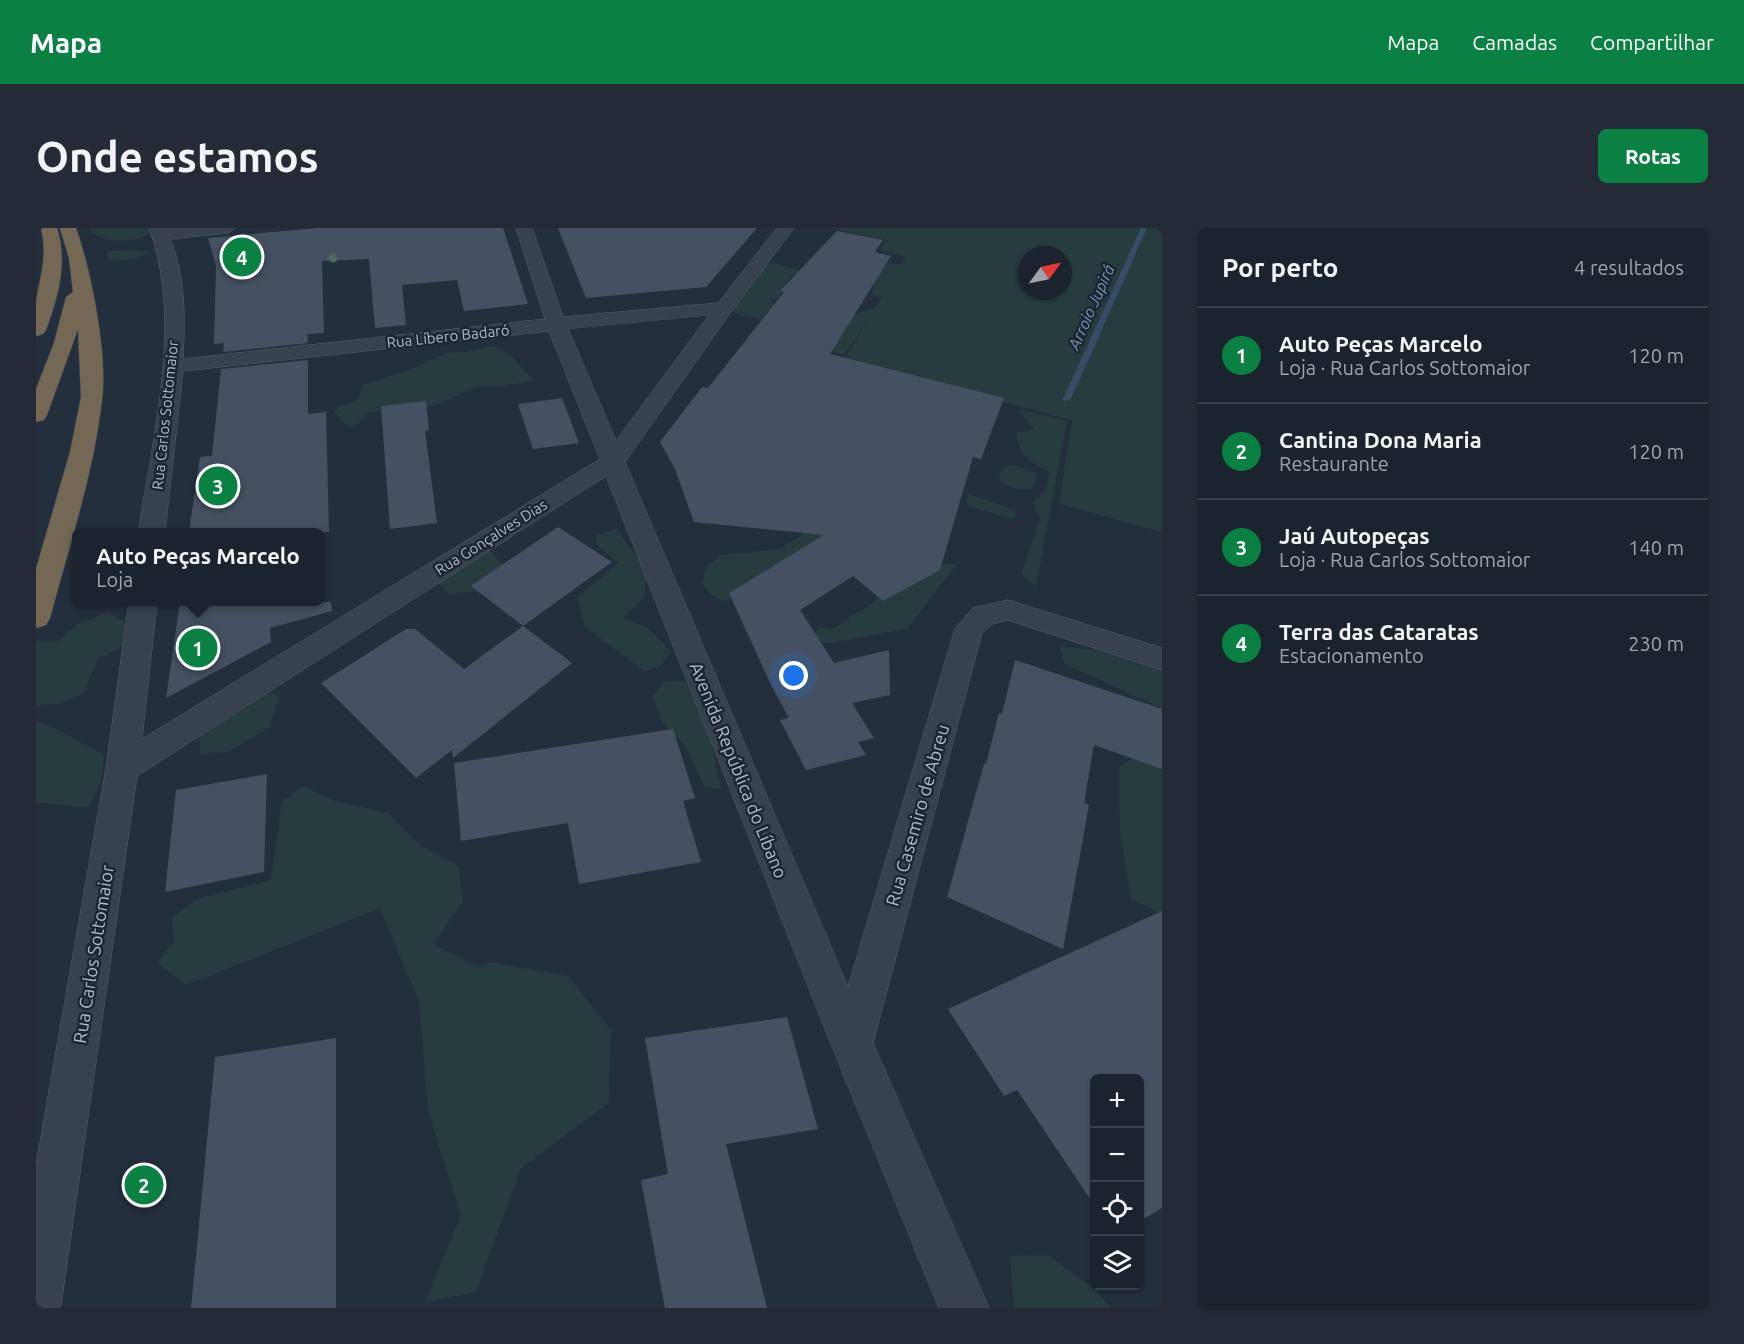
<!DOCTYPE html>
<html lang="pt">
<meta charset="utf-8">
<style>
body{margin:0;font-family:Ubuntu,sans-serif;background:#242b36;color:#f1f3f6}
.controls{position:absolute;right:18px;bottom:18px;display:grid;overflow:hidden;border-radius:9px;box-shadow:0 2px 4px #0004}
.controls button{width:54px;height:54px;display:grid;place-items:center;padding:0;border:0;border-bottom:2px solid #39404a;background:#1b232e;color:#f1f3f6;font:30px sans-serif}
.compass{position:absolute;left:982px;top:18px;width:54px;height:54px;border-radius:50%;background:#1b232e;box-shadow:0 2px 4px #0004;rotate:57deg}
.you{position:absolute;left:758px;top:448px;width:21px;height:21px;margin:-15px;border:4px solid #fff;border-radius:50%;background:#1a73e8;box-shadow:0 0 0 9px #1a73e833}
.badge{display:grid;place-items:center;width:39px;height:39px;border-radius:50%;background:#0b8043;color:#fff;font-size:20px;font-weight:700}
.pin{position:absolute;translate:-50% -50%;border:3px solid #fff;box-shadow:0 2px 6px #0006}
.popup{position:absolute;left:36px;top:300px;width:252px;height:78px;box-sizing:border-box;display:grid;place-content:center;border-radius:9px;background:#1b232e;filter:drop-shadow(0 2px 4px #0005);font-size:20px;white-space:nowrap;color:#a0a4aa}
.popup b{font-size:22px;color:#f1f3f6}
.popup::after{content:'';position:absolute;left:50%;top:100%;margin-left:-12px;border:12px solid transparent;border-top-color:#1b232e}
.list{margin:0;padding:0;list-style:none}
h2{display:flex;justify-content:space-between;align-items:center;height:78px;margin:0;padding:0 24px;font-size:26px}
h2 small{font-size:20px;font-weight:400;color:#a0a4aa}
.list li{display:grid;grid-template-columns:39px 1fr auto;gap:18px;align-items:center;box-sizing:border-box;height:96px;padding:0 24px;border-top:2px solid #39404a}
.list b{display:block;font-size:22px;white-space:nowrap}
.list p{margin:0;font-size:20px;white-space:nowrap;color:#a0a4aa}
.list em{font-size:20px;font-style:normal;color:#a0a4aa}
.icon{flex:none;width:33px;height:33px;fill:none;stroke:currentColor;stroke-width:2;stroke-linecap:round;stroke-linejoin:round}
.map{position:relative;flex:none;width:1126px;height:1080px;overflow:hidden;border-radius:9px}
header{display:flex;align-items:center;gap:36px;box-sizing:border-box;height:84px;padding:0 30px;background:#0b8043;color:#fff}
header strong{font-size:28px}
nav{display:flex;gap:33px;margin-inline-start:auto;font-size:21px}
.intro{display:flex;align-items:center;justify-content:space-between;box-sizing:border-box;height:144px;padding:0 36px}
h1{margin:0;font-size:42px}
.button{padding:15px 27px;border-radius:9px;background:#0b8043;color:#fff;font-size:21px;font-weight:700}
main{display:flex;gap:36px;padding:0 36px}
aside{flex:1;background:#1b232e;border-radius:9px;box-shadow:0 2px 4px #0004}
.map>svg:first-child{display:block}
</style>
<header>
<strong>Mapa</strong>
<nav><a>Mapa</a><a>Camadas</a><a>Compartilhar</a></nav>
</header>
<div class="intro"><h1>Onde estamos</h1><a class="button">Rotas</a></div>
<main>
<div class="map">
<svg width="1126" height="1080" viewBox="0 0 1126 1080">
<rect width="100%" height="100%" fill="#242f3e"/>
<path fill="#263c3f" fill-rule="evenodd" d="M 54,0 L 114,0 L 114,5 C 102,15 61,18 54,0 Z
M 796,0 L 1126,0 L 1126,304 L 1023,276 L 1036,192 L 807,134 L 833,90 L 808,127 L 773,115 L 743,94 L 702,87 L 695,81 L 728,34 C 753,37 770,44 791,56 L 754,48 L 744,67 L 735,73 L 741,82 L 802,92 L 839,80 L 847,67 L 844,70 L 836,65 L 842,35 L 865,36 L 870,28 L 845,23 L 850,12 ZM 991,27 L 1027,27 L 1027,63 L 991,63 Z
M 95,22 L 115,24 L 100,31 L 72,34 L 71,23 Z
M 458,118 L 476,129 L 498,153 L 466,158 L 442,158 L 398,178 L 331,184 L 321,198 L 310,197 L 298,184 L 304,178 L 321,173 L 327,157 L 376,141 L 410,125 L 429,124 Z
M 981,181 L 1031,193 L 1000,359 L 985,346 L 1004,291 L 997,274 L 1010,262 L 1013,244 C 991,232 985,230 980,205 L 998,201 Z
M 969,238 L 983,238 L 1001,246 L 996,261 L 979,261 L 966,255 L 963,246 Z
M 932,266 L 980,282 L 979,290 C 964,290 967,289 954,284 C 945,281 939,282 930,276 Z
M 790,290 L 861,318 L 780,312 L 691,373 L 679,370 L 666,356 L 670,339 L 685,327 L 745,321 Z
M 581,301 L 611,344 L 608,370 L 587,390 L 612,400 L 635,423 L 624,439 L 608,443 L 549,399 L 541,369 L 583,335 L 561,317 L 560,307 Z
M 426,317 L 456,324 L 470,343 L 456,362 L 413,366 L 398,352 Z
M 921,336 L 871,401 L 793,415 L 779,414 L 775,408 L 784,399 L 795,402 L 833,377 L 887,337 Z
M 72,384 L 91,396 L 87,417 L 62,432 L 47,466 L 26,475 L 0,478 L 0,413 L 22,413 L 41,397 Z
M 1104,416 L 1126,419 L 1126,480 L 1029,436 L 1023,418 L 1071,424 Z
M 199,452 L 244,467 L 233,500 L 191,524 L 164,526 L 163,480 Z
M 650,453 L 674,508 L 685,561 L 668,559 L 652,522 L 624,490 L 617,467 L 629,454 Z
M 0,493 L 19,500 L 68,527 L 65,553 L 52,580 L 0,574 Z
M 1110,521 L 1126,525 L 1126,686 L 1095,671 L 1084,605 L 1083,539 Z
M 267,558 L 299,573 L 352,585 L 384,617 L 422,638 L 427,673 L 397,716 L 444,740 L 454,734 L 532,748 L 575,802 L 573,875 L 485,940 L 440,1064 L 389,1074 L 425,987 L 392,883 L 383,774 L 344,680 L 150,757 L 121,735 L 138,713 L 136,689 L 163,670 L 235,652 L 246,574 Z
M 1012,1027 L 1060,1063 L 1075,1080 L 978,1080 L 974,1028 Z"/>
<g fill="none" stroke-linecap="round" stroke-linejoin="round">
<path fill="#394c67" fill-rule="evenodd" d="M 1105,0 L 1111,0 L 1035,171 L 1028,173 L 1027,171 Z"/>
</g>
<path fill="#455162" d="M 282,0 L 467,0 L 492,76 L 428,83 L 421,52 L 366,57 L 370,97 L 339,100 L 333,31 L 286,33 L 288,105 L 271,106 L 272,115 L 187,124 L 188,115 L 178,116 L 180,38 L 172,10 Z
M 522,0 L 721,0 L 670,59 L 550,70 Z
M 801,3 L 847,12 L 839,24 L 855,28 L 794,126 L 968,170 L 945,231 L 937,229 L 904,342 L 847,373 L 817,348 L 764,382 L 798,435 L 853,422 L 854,467 L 816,475 L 838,510 L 822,514 L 830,527 L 770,542 L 744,492 L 753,490 L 735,457 L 693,365 L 788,307 L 658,294 L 639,241 L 624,214 L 666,159 L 672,160 L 748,64 L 744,63 Z
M 272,132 L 272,186 L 290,184 L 293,304 L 153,304 L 164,229 L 176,228 L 185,141 Z
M 526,170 L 543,215 L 497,221 L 482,176 Z
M 390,173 L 393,202 L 389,203 L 401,295 L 354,301 L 345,178 Z
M 522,299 L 576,334 L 487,398 L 435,358 Z
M 144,374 L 295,374 L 296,383 L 234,400 L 235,414 L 130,470 Z
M 487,398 L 536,435 L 417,530 L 416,522 L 380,550 L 285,455 L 370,401 L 379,401 L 428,441 Z
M 979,432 L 1126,481 L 1126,541 L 1058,517 L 1048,575 L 1053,577 L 1027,721 L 911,669 L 948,536 L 950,536 L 963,485 L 966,486 Z
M 637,501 L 659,570 L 647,573 L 665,634 L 543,656 L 532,595 L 425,613 L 418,535 Z
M 231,546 L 228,644 L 129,664 L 140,562 Z
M 1126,683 L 1126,980 L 1104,993 L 1104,850 L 1059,850 L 1059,978 L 981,862 L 968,868 L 912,781 Z
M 751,789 L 782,901 L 690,916 L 731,1080 L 629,1080 L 605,952 L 632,946 L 609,810 Z
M 300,810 L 300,1080 L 155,1080 L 179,829 Z"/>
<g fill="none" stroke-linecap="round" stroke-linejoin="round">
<g stroke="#565f6c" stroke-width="1">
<path id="minor" d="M 113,0 L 200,0 L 192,5 L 134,11 C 150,49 149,90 147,131 L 509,91 L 480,0 L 496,0 L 527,89 L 682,75 L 741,0 L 758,0 L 695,84 L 589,234 L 812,759 L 919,401 L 937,380 L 972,372 L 1126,420 L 1126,442 L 972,392 L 956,396 L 946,405 L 837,815 L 953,1080 L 903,1080 L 795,816 L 570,248 L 101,548 L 25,1077 L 23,1080 L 0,1080 L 0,937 L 70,540 L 93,374 L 121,374 L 106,511 L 564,231 L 513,103 L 147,143 L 129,304 L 103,304 C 105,282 110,259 114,236 C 126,159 141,75 113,0 ZM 673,87 L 580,213 L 532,101 Z"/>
</g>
<g stroke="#434c59" stroke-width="1">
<path id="highway" d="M 5,0 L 21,0 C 32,35 22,69 10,102 L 7,106 L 0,108 C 0,97 0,85 0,75 C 4,46 12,30 5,0 Z
M 24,0 L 40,0 C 55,42 72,128 66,171 C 58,245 33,318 14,390 L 10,397 L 0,400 L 0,341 L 34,224 L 45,169 L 42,101 L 11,187 L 8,192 L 0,194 L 0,161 L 18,115 L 30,69 L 37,64 L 33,30 Z"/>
</g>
<use href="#minor" fill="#38414e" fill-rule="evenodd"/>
<use href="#highway" fill="#746855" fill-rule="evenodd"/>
</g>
<circle fill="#4b6a5d" cx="297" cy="30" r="4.5"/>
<g text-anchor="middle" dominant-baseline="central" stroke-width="5" stroke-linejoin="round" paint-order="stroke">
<g font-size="15" fill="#b4bcc9" stroke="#1d2633">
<text transform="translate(412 108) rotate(-6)">Rua Líbero Badaró</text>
<text transform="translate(129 187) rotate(-84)">Rua Carlos Sottomaior</text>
<text transform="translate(455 309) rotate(-32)">Rua Gonçalves Dias</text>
</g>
<g font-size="16" font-style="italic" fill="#7c92b1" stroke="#1d2633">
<text transform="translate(1055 79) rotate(-66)">Arroio Jupirá</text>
</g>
<g font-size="18" fill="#b4bcc9" stroke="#1d2633">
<text transform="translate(703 542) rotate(68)">Avenida República do Líbano</text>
<text transform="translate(881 587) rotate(-74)">Rua Casemiro de Abreu</text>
<text transform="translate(57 726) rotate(-81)">Rua Carlos Sottomaior</text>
</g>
</g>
</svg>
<div class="controls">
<button>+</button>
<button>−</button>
<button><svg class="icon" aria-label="locate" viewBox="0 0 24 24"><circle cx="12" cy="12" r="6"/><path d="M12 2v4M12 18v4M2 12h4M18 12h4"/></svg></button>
<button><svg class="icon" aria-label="layers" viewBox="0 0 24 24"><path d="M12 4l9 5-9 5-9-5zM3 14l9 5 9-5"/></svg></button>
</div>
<svg class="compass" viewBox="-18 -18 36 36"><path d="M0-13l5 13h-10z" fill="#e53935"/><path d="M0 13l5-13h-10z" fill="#a0a4aa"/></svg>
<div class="you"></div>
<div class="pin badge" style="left:162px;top:420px">1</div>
<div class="popup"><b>Auto Peças Marcelo</b>Loja</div>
<div class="pin badge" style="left:108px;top:957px">2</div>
<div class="pin badge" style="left:182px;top:258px">3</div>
<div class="pin badge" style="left:206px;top:29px">4</div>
</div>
<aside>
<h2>Por perto<small>4 resultados</small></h2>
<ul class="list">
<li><span class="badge">1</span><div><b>Auto Peças Marcelo</b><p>Loja · Rua Carlos Sottomaior</p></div><em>120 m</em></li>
<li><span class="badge">2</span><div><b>Cantina Dona Maria</b><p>Restaurante</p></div><em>120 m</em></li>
<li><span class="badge">3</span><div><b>Jaú Autopeças</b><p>Loja · Rua Carlos Sottomaior</p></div><em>140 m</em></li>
<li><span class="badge">4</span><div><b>Terra das Cataratas</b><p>Estacionamento</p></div><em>230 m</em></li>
</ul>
</aside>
</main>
